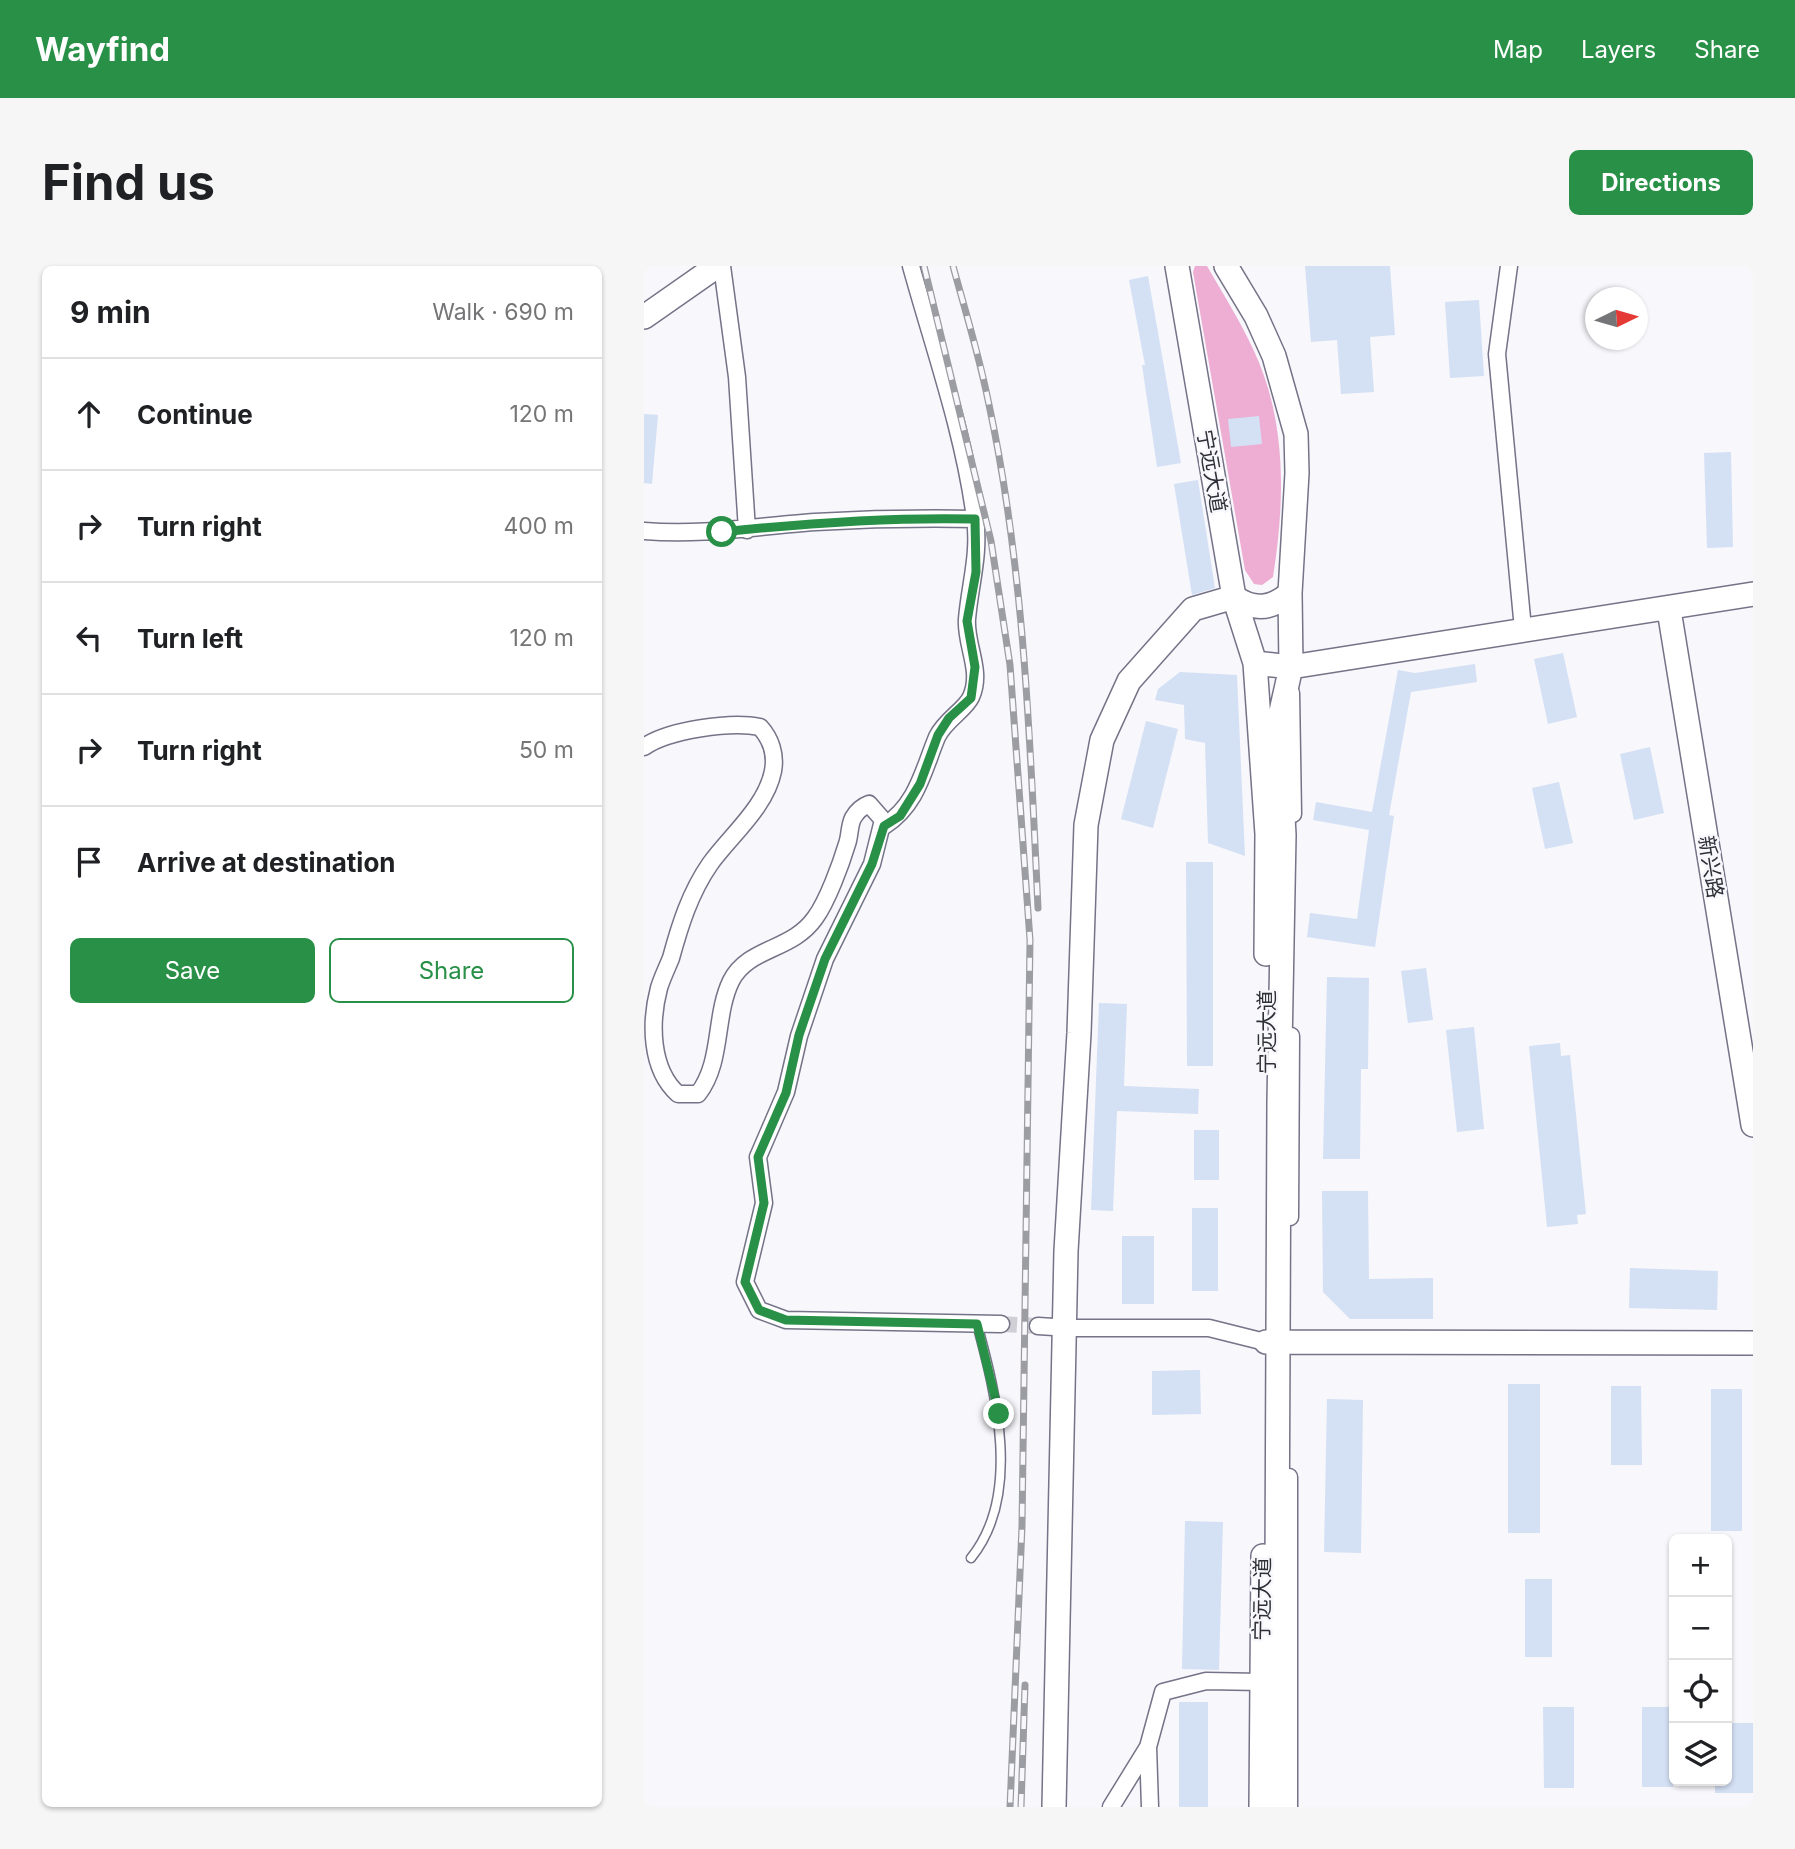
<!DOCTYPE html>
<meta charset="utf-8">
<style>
body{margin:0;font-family:Inter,"Noto Sans SC",sans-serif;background:#f6f6f6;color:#202124}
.controls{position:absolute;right:21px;bottom:21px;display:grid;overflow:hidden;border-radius:10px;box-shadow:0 2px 5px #0004}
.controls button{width:63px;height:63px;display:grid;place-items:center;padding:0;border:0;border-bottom:2px solid #e0e0e0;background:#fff;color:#202124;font:35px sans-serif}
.compass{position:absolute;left:941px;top:21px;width:63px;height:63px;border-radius:50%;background:#fff;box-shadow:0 2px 5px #0004;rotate:85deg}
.stop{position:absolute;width:21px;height:21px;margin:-16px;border:5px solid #299047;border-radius:50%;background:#fff}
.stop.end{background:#299047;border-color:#fff;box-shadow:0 2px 7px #0008}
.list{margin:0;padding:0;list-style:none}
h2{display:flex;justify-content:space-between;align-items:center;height:91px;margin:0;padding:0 28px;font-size:30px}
h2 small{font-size:23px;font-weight:400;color:#757577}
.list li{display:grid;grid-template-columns:46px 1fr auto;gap:21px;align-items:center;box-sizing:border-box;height:112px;padding:0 28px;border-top:2px solid #e0e0e0}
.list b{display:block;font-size:26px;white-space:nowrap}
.list em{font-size:23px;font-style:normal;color:#757577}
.actions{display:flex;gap:14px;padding:21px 28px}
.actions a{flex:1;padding:16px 0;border:2px solid #299047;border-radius:10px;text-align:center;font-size:24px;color:#299047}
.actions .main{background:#299047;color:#fff}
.icon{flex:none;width:38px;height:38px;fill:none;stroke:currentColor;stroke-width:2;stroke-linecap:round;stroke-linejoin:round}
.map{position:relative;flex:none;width:1109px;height:1541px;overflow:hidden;border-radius:10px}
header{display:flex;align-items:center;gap:42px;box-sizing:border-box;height:98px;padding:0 35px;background:#299047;color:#fff}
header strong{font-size:33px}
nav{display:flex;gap:38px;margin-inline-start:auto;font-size:24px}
.intro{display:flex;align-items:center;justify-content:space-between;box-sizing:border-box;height:168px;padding:0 42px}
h1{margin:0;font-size:49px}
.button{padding:18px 32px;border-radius:10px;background:#299047;color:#fff;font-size:24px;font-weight:700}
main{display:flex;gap:42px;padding:0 42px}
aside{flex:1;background:#fff;border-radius:10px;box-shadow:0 2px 5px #0004}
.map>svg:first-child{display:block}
</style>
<header>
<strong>Wayfind</strong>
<nav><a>Map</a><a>Layers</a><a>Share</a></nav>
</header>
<div class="intro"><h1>Find us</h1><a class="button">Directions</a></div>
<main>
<aside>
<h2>9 min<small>Walk · 690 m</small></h2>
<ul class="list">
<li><svg class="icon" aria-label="ahead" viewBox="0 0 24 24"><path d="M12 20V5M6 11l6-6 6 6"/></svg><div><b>Continue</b></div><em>120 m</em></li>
<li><svg class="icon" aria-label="right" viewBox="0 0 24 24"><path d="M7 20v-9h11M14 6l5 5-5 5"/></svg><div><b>Turn right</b></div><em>400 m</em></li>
<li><svg class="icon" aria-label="left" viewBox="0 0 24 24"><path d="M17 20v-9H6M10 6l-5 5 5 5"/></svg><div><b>Turn left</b></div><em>120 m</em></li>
<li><svg class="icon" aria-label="right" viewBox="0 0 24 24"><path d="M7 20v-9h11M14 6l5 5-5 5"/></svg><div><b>Turn right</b></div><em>50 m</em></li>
<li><svg class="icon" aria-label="arrive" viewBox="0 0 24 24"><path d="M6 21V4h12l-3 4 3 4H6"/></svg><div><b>Arrive at destination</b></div></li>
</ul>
<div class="actions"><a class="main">Save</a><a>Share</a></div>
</aside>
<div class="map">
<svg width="1109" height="1541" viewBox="0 0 1109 1541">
<rect width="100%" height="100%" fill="#f7f7fc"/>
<path fill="#eeadd2" d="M 551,0 L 563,0 C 579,28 597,56 610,85 C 643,156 641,235 629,311 L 618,319 L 610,318 L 601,304 L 549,6 Z"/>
<path fill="#d4e0f4" d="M 661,0 L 746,0 L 751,69 L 726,71 L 730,126 L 697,128 L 693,74 L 667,76 Z
M 504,10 L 537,197 L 513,201 L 498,99 L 501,99 L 485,14 Z
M 835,34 L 840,110 L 806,112 L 801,36 Z
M 0,148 L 14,149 L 8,218 L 0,217 Z
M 615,150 L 618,178 L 587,181 L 584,153 Z
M 1087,186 L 1089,281 L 1063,282 L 1060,187 Z
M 554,214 L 571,322 L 548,329 L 530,218 Z
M 919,387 L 933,451 L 904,458 L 890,393 Z
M 831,398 L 833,416 L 767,426 L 745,549 L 750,550 L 731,681 L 663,671 L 666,647 L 713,653 L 725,564 L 669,554 L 672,536 L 728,546 L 754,404 L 771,407 Z
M 536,406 L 593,409 L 601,590 L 564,577 L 561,477 L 541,473 L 540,439 L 511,434 L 514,423 Z
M 502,455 L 534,463 L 509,562 L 477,553 Z
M 1006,481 L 1020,547 L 990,554 L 976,488 Z
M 915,516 L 929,577 L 901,583 L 888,522 Z
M 542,596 L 569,596 L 569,800 L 543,800 Z
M 782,702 L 789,754 L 764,757 L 757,705 Z
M 683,711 L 725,712 L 724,803 L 717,803 L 716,893 L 679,893 Z
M 455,737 L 483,738 L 480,820 L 555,823 L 554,848 L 473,845 L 469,945 L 447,944 Z
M 830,761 L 840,863 L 813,866 L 802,764 Z
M 916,777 L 917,790 L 926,789 L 942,948 L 933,949 L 934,958 L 903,961 L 885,780 Z
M 550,864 L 575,864 L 575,914 L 550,914 Z
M 678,925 L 724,925 L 725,1013 L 789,1012 L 789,1053 L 706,1053 L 679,1026 Z
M 548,942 L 574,942 L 574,1025 L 548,1025 Z
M 478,970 L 510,970 L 510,1038 L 478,1038 Z
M 986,1002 L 1074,1005 L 1073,1044 L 985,1042 Z
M 556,1104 L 557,1148 L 508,1149 L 508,1105 Z
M 864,1118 L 896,1118 L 896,1267 L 864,1267 Z
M 967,1120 L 997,1120 L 998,1199 L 967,1199 Z
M 1067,1123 L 1098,1123 L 1098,1265 L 1067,1265 Z
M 683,1133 L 719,1134 L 717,1287 L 680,1286 Z
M 541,1255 L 579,1256 L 575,1404 L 538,1403 Z
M 881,1313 L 908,1313 L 908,1391 L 881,1391 Z
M 535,1436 L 564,1436 L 564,1541 L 535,1541 Z
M 899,1441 L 930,1441 L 930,1522 L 900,1522 Z
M 998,1441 L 1028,1441 L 1029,1521 L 998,1521 Z
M 1083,1457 L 1109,1457 L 1109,1527 L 1071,1527 L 1071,1515 L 1083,1515 Z"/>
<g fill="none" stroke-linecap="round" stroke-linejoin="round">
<path stroke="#cfcfd5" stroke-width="16" stroke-dasharray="16 8" stroke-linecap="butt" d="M 357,1058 L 394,1060"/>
<g stroke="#747387" stroke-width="11">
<path id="lane" d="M 327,1292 C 378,1229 352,1128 333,1058"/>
</g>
<g stroke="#747387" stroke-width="19">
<path id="street" d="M 78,0 L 93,111 L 103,264
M 865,0 L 853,88 L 879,363
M 0,265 C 58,270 113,260 171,256 C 224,253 278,252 331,253
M 647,427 L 649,548
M 0,481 C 24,464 87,455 116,461 C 127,473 132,489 129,505 C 122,541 86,570 66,598 C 46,627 36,659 27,692 C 23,702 18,712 15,722 C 6,756 6,803 34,828 L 54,828 C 79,796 70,750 87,715 C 104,681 148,685 171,652 C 183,636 197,598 203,578 C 206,570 205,560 209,552 C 213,545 217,541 225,538 L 239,554 L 228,598 L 181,693 L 155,770 L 142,826 L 114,891 L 120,937 L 101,1016 L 115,1044 L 142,1054 L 357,1058
M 240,560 C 273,539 279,505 293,471 C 301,454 321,444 327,431 C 339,405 321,379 323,353 C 326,318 336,288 331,252 C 320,167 290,83 267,0
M 646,951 L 647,770
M 394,1060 L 410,1061
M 431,1062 L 565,1062 L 621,1076
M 645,1211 L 645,1541
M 467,1541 L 504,1481
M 506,1541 L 504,1481 L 519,1426 L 562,1415 L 617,1416"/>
</g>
<g stroke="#747387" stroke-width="26">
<path id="secondary" d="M 533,0 L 590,331 L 611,397 L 623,568 L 622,688
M 582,0 L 612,50 L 630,90 L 652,168 L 653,207 L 646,327 L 647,401 L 634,459 L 640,569 L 635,836 L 632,1541
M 0,51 L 73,0
M 1025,344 L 1109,859
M 611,397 L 647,401 L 1109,328
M 622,1076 L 1109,1077
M 410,1541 L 422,985 L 435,767 L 442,559 L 458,474 L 485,415 L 549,343 L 590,331 C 610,345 628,343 646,327
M 617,1541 L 619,1290"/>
</g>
<use href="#lane" stroke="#fff" stroke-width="8"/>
<use href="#street" stroke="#fff" stroke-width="16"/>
<use href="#secondary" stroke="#fff" stroke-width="23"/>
<g stroke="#9c9ca3" stroke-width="7">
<path id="rail" d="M 280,0 L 347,275 L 366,399 L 386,674 L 378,1260 L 366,1541
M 309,0 C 321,44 335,89 344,134 C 380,299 386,473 394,642
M 377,1541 L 381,1419"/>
</g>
<use href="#rail" stroke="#f7f7fc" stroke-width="4.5" stroke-dasharray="13" stroke-linecap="butt"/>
</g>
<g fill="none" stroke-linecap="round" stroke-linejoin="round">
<path stroke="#299047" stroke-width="9" d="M 78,266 C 163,257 246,251 331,253 L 332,306 L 323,355 L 331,401 L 327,432 L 305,452 L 294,469 L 276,518 L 256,550 L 240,560 L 228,598 L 181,693 L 155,769 L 142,827 L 114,891 L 120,937 L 101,1016 L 115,1044 L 142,1054 L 333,1058 L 355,1148"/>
</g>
<g text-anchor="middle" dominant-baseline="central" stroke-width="5" stroke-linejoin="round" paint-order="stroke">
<g font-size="21" fill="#2f2f38" stroke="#f7f7fc">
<text transform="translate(568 205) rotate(80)">宁远大道</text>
<text transform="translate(1067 601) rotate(81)">新兴路</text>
<text transform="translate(622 766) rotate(-90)">宁远大道</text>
<text transform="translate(618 1333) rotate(-89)">宁远大道</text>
</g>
</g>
</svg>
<div class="controls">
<button>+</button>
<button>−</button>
<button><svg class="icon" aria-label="locate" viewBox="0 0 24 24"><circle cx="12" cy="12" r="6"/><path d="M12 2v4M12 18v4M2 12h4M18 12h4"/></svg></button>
<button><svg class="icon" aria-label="layers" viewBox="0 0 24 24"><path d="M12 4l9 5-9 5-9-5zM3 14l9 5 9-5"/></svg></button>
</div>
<svg class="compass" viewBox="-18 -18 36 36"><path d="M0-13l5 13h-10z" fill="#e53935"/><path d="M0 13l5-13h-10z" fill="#757577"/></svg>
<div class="stop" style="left:78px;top:266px"></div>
<div class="stop end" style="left:355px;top:1148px"></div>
</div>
</main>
